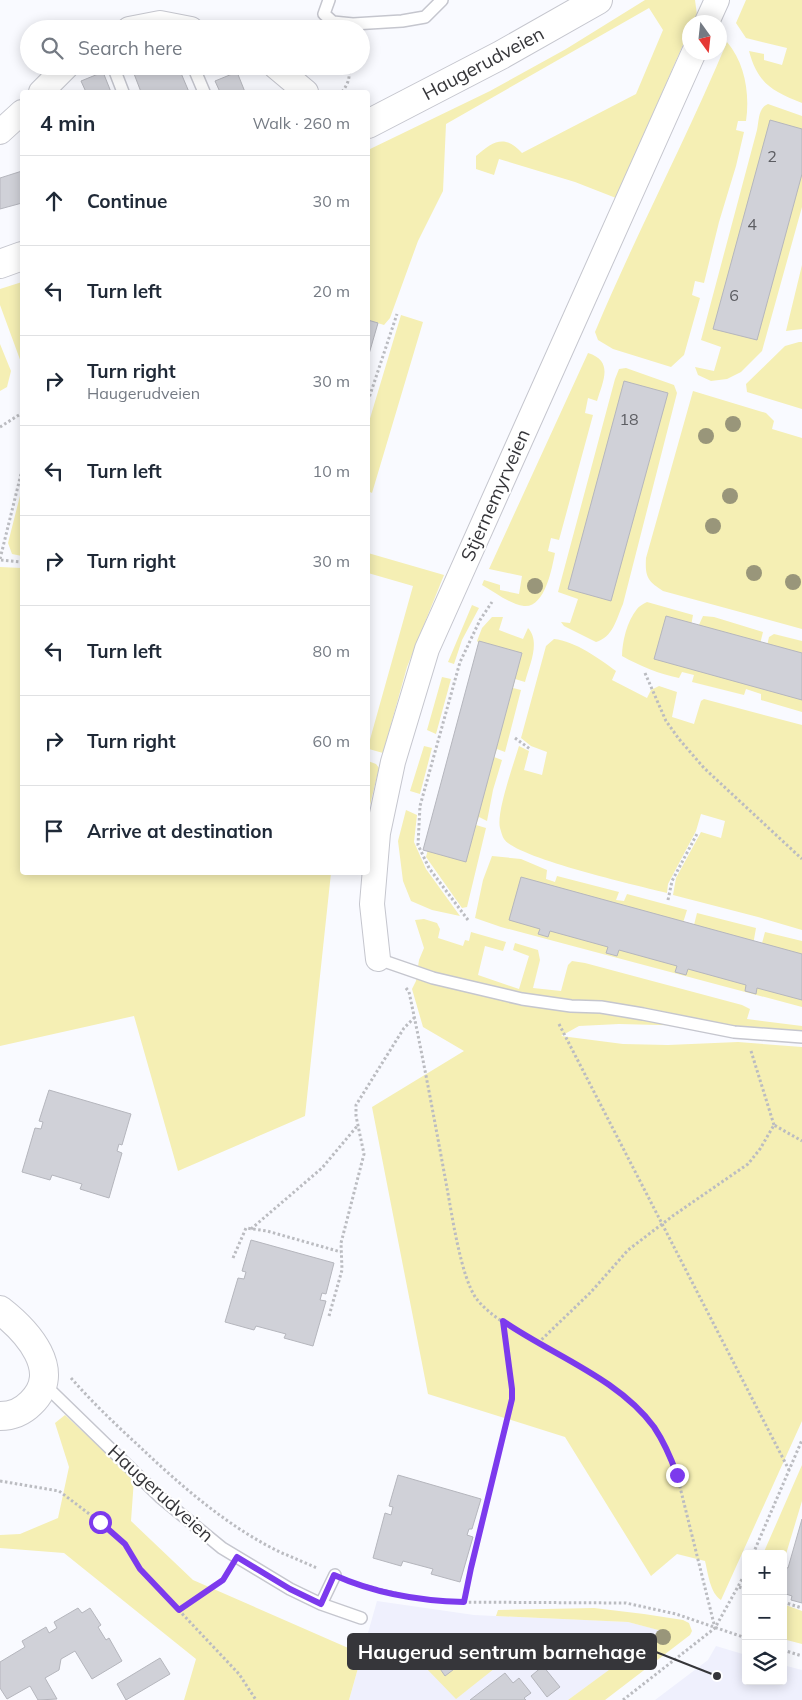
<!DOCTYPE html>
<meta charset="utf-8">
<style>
body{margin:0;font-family:Mulish,sans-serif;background:#f2f2f3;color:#1f2937}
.controls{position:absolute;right:15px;bottom:15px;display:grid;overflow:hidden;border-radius:5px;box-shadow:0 2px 12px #0003}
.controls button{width:45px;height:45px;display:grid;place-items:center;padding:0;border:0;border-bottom:1px solid #e0e1e3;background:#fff;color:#1f2937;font:25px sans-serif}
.compass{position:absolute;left:682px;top:15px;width:45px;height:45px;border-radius:50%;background:#fff;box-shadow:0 2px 12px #0003;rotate:165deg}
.stop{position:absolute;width:15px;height:15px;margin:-11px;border:4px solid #7c3aed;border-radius:50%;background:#fff}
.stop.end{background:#7c3aed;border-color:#fff;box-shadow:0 1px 5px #0008}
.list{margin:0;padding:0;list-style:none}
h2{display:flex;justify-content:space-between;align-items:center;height:65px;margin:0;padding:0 20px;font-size:21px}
h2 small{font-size:16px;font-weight:400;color:#747a83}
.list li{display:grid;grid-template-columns:32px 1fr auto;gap:15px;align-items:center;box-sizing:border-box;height:90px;padding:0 20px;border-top:1px solid #e0e1e3}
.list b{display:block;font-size:19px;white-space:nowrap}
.list p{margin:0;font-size:16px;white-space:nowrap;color:#747a83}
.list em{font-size:16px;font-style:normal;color:#747a83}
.icon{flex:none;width:28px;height:28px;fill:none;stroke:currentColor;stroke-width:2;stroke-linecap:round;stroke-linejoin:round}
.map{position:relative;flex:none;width:802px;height:1700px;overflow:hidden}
.search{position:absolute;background:#fff;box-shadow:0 2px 12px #0003;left:20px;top:20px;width:350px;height:55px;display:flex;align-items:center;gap:12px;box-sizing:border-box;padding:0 18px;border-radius:28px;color:#747a83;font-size:19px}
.panel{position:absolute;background:#fff;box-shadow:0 2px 12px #0003;left:20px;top:90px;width:350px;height:785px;border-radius:5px}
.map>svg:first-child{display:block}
</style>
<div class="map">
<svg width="802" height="1700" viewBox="0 0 802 1700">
<rect width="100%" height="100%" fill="#f9faff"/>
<path fill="#eff0fd" d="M 377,1601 L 474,1615 L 628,1622 L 663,1631 L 568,1700 L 349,1700 Z
M 716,1646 L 746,1655 L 746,1681 L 783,1681 L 783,1665 L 802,1670 L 802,1700 L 655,1700 L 708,1660 Z"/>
<path fill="#f5efb4" d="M 645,0 L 695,0 L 697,15 L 694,22 L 690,22 L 689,31 L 616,198 L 575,182 L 499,159 L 494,175 L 476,169 L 476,156 C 493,141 505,134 522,153 L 636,94 L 663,30 L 649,8 L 446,124 L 443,191 L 418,241 L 390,318 L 384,325 L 368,320 L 368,150 L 490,91 L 566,49 Z
M 746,0 L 802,0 L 802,103 C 772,91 758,84 749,51 L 764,54 L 764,60 L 782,65 L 787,48 L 746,38 L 736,23 Z
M 727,42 C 745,63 750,94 746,121 L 738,121 L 736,130 L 744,132 L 736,166 L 719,222 L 704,283 L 695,281 L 692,295 L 700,298 L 684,355 L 671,367 L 613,349 L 598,340 L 595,332 C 636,234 686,140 727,42 Z
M 768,104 L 802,116 L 802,207 L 762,351 L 741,372 L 727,379 L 711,381 L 698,375 L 695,367 L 714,371 L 721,347 L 701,340 L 757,130 C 759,121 758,108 768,104 Z
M 802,265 L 802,329 L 786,331 Z
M 22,282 L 22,365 L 0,305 L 0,289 Z
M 401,315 L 423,322 L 372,493 L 368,491 L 368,425 Z
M 799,342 L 802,342 L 802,409 L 747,392 L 746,384 L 785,346 Z
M 0,344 L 11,371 L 7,387 L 0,391 Z
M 588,353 C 614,361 603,381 597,401 L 588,398 L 585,413 L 593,415 L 559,540 L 551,538 L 548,551 L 555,553 C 552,568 545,608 524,606 C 509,604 495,592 482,585 L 484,580 L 500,585 L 500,590 L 519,594 L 522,576 L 489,569 Z
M 626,368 L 674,385 L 677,393 L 623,604 C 616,620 613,637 596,642 L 564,626 L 561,622 L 570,623 L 578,599 L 558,592 L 615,379 L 619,369 Z
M 693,391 L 766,413 L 774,421 L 772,429 L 802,438 L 802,629 L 663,591 C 647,581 645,576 646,558 Z
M 22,488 L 22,556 L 12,554 L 8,543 Z
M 368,553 L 444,575 L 407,667 L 383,753 L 369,749 L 369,743 L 413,586 L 368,573 Z
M 0,567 L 22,568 L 22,872 L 331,873 L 305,1116 L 178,1171 L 134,1016 L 0,1046 Z
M 647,602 L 693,615 L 691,626 L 698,627 L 703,616 L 714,617 L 763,632 L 760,644 L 767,646 L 769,637 L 774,634 L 802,641 L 802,712 L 761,700 L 761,694 L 746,689 L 744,695 L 692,682 L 694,675 L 682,672 L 679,678 C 659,674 640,666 622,656 C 622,642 627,621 637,609 C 639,606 643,604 647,602 Z
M 472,605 L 479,608 L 462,640 L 454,664 L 448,662 Z
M 492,617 L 503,617 L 499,630 L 523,639 L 528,628 C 541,642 529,666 525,682 L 515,679 L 513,688 L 521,690 L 505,752 L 497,749 L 494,757 L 502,760 L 493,790 L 487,821 L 479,817 L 476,825 L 486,828 L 467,907 L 462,908 L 426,857 L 480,644 L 477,641 L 482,628 Z
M 554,639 C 575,641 600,659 616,671 L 612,680 L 647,698 L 651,690 L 659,686 L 677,692 L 672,717 L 694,724 L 701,701 L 704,699 L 802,725 L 802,930 L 758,917 L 673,895 L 676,878 L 701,832 L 721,838 L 725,821 L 701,814 L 696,831 L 668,884 L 667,893 C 639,886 516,858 504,839 C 502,836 501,831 500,828 C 496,813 514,763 519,746 L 529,751 L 524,770 L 542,775 L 547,752 L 531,746 L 521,738 L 546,646 Z
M 442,677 L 451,679 L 436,734 L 427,730 Z
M 424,746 L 432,748 L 420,794 L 410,791 Z
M 368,761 L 376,764 L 379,768 L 368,813 Z
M 406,810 L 417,815 L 414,842 L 426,869 L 460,916 L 432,910 L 411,901 L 403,881 L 398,841 Z
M 492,856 L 521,859 L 547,870 L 546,879 L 555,882 L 557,876 L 619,892 L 616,900 L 624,901 L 627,894 L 687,910 L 682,926 L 693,929 L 697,913 L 756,928 L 753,945 L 761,947 L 765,932 L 802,941 L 802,1007 L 501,927 L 475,918 L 483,880 Z
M 424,919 L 437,923 L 440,929 L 438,938 L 463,946 L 465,940 L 469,941 L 471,932 L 506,942 L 503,951 L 485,946 L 478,975 L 519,989 L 529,956 L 513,950 L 515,943 L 538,950 L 540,960 L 533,988 L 561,991 L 568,965 L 572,961 L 585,963 L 742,1005 L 750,1009 L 747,1019 L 802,1026 L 802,1033 L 738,1027 L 619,1024 L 579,1026 L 561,1036 L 623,1044 L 668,1045 L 738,1042 L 802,1047 L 802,1421 L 721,1600 C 710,1593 708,1573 705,1561 L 677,1554 L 651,1576 L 565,1437 L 428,1394 L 372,1107 L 464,1051 L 423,1027 L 412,989 L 416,981 L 419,960 L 424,948 L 415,920 Z
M 65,1415 L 134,1479 L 131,1521 L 193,1580 L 362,1654 L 349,1700 L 184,1700 L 196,1659 L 64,1553 L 0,1548 L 0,1535 L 20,1534 L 58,1518 L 69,1467 L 55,1423 Z
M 802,1465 L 802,1501 L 783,1564 L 783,1554 L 763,1554 Z
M 783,1604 L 802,1611 L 802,1644 L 783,1639 Z
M 594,1608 L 644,1614 L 683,1620 L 689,1623 L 692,1631 L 690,1635 L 605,1700 L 568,1700 L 662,1631 L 628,1622 L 496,1616 L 498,1610 Z
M 466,1635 L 491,1637 L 509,1657 L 456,1699 L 425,1667 Z"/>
<path fill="#d0d1d8" stroke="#b5b6bd" d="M 131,66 L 155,66 L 157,72 L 171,66 L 178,66 L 189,92 L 141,92 Z
M 103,72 L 111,92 L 86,92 L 81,81 Z
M 237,72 L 245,92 L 220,92 L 215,81 Z
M 770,120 L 802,129 L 802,174 L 757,340 L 713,329 Z
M 22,171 L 22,203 L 0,209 L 0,178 Z
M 368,320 L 378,323 L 369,354 L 368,354 Z
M 624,381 L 668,393 L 611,601 L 568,589 Z
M 666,616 L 802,653 L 802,700 L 654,659 Z
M 479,641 L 522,653 L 466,862 L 423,850 Z
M 521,877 L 802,954 L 802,1000 L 757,988 L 756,994 L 745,991 L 746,985 L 688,969 L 686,975 L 675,972 L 677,966 L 619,950 L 617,956 L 606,953 L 608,947 L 550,931 L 548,937 L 538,934 L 540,929 L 509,920 Z
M 49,1090 L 131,1114 L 122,1145 L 119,1144 L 117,1151 L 122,1153 L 109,1198 L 80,1189 L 82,1184 L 52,1175 L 50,1180 L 22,1172 L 35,1128 L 41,1129 L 43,1122 L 39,1121 Z
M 251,1240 L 334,1263 L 326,1294 L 322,1293 L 320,1300 L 326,1301 L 313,1346 L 284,1338 L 286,1334 L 256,1326 L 254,1330 L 225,1322 L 238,1278 L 244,1279 L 246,1272 L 242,1271 Z
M 398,1475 L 481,1499 L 472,1529 L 469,1529 L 467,1535 L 473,1537 L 460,1582 L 431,1574 L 433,1569 L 403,1561 L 401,1566 L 373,1558 L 385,1513 L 391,1515 L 393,1507 L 389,1506 Z
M 802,1519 L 802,1603 L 791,1600 L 792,1596 L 783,1593 L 783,1570 L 784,1567 L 788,1568 Z
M 78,1608 L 82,1613 L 90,1608 L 101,1625 L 98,1627 L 106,1640 L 109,1638 L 122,1661 L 92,1679 L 75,1651 L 61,1659 L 59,1670 L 45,1678 L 57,1699 L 38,1700 L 30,1686 L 7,1699 L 0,1688 L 0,1662 L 25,1647 L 22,1641 L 46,1627 L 49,1633 L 57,1628 L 54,1622 Z
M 456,1648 L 466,1660 L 445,1676 L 436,1663 Z
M 160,1658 L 170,1674 L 126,1700 L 117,1684 Z
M 543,1666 L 560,1687 L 547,1697 L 531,1676 Z
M 505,1673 L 513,1683 L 519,1678 L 531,1693 L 524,1698 L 526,1700 L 470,1700 Z"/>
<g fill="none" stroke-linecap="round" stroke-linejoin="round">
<g stroke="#c5c6ce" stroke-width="14">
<path id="service" d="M 329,0 L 324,14 L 333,22 L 353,24 L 402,21 L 425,17 L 442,0
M 113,66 L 123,92
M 193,66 L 204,92
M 378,959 L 433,978 L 522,999 L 571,1006 L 601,1007 L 643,1014 L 734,1032 L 802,1037
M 52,1392 L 160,1497 L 222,1548 L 290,1589 L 321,1604 L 361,1618
M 321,1604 L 335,1575"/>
</g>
<g stroke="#c5c6ce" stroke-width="26">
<path id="minor" d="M 707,22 L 717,0
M 129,29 L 160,23 L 191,29
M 275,66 L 306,92
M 41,92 L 67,66
M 0,132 L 22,112
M 378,959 L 372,904 L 378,833 L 393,762 L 427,649 L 694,52"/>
</g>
<g stroke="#c5c6ce" stroke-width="30">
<path id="tertiary" d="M 368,124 L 501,55 L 598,0
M 0,264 L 22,256
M 0,1310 C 27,1331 64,1371 31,1403 C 22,1412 13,1416 0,1416"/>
</g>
<path stroke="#bbbcc1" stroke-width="3" stroke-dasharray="2.5 2.5" stroke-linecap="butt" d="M 342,92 C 348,84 351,77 348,66
M 368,401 L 397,314
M 0,427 L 22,413
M 0,559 L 22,470
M 1,560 L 22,562
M 645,673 L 666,721 L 679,739 L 704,768 L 802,859
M 515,738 L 530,749
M 668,900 L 672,881 L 698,832
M 468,920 L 429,868 L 418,845 L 420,806 L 460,662 L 480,620 L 492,602
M 406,988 L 409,992 C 423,1057 435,1123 447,1188 C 452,1215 461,1277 476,1298 C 490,1317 516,1330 536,1342 C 577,1364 623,1387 652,1425 C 664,1440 671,1457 677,1475 L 715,1628
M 559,1024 L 789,1470
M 751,1051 L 774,1125
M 251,1229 L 322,1168 L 358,1125
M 233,1258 L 246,1228 L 267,1231 L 341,1252
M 329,1316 L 342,1270 L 341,1243 L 364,1154 L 356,1116 L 356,1105 L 404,1028 L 414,1018
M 538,1343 L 591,1292 L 628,1250 L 674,1215 L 748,1164 L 760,1149 L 774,1125 L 802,1141
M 71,1378 C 92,1402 115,1424 139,1446 C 180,1485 229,1528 282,1553 C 294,1558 306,1563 317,1568
M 0,1481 L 59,1491 L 100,1522 L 125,1544 L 140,1569 L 239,1674 L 256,1700
M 753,1554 L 802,1440
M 351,1582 L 411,1597 L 446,1602 L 626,1603 L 676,1614 L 746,1638
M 739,1587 L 746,1589
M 464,1602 L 471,1568 L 512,1399 L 512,1389 L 503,1321
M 783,1602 L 802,1608
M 179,1610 L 223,1580 L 228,1573
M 783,1650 L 802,1656
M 623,1700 L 715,1628 L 746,1572"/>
<use href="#service" stroke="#fff" stroke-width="11"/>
<use href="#minor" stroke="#fff" stroke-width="24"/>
<use href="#tertiary" stroke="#fff" stroke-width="28"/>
</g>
<g fill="#99967a">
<circle cx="733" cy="424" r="8"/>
<circle cx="706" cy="436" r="8"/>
<circle cx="730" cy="496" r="8"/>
<circle cx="713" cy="526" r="8"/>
<circle cx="754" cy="573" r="8"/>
<circle cx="793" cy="582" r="8"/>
<circle cx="535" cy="586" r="8"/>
<circle cx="663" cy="1637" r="8"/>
</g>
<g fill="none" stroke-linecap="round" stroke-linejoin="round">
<path stroke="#7c3aed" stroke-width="6" d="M 100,1522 L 125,1544 L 140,1569 L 179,1610 L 223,1580 L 237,1557 L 290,1589 L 321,1604 L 334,1575 C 374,1593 421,1601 464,1602 L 471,1568 L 512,1399 L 512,1389 L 503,1321 C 552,1355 618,1378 654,1427 C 664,1442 671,1458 677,1475"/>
</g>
<g text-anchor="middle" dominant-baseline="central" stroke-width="4.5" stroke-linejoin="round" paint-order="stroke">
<g font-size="16" fill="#5c5d62">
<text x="772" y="156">2</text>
<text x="752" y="224">4</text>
<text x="734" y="295">6</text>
<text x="629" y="419">18</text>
</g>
<g font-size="19" fill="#36363a" stroke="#fff">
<text transform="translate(483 63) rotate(-28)">Haugerudveien</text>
<text transform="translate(495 495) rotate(-66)">Stjernemyrveien</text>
<text transform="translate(161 1493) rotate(42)">Haugerudveien</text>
</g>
</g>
<path fill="none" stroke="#36363a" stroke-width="2" d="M717 1676L656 1652"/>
<circle fill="#36363a" stroke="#fff" stroke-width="2" cx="717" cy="1676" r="5"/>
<rect fill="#36363a" stroke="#36363a" stroke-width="2" x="348" y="1634" width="308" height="35" rx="5"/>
<g font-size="20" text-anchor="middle" font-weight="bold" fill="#fff">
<text x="502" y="1659">Haugerud sentrum barnehage</text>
</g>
</svg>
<div class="controls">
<button>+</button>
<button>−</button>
<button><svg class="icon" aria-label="layers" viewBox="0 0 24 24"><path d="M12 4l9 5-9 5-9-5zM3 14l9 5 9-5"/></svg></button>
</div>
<svg class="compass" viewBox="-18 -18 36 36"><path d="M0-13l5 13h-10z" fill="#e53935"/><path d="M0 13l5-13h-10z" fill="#747a83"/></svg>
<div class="stop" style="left:100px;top:1522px"></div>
<div class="stop end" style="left:677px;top:1475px"></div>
<div class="search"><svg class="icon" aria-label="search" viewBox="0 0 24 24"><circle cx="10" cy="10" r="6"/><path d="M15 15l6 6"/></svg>Search here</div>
<section class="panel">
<h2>4 min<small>Walk · 260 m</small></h2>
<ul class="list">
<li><svg class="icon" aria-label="ahead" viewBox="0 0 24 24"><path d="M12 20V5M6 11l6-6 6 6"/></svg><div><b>Continue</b></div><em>30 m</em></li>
<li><svg class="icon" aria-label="left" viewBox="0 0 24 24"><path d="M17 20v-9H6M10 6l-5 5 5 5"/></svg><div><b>Turn left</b></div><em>20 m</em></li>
<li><svg class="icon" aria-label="right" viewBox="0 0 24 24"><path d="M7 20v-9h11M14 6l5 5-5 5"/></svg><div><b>Turn right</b><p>Haugerudveien</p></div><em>30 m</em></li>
<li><svg class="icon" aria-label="left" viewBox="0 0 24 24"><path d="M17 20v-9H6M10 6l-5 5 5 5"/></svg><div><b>Turn left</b></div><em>10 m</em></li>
<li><svg class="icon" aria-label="right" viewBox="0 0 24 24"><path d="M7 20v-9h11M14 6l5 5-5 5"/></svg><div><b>Turn right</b></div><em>30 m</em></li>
<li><svg class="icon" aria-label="left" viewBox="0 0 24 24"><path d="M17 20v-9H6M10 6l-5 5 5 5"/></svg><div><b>Turn left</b></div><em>80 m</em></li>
<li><svg class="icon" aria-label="right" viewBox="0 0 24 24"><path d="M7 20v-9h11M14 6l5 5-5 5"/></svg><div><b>Turn right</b></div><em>60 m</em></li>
<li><svg class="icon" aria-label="arrive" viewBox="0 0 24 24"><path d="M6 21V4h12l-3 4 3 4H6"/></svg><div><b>Arrive at destination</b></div></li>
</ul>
</section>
</div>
